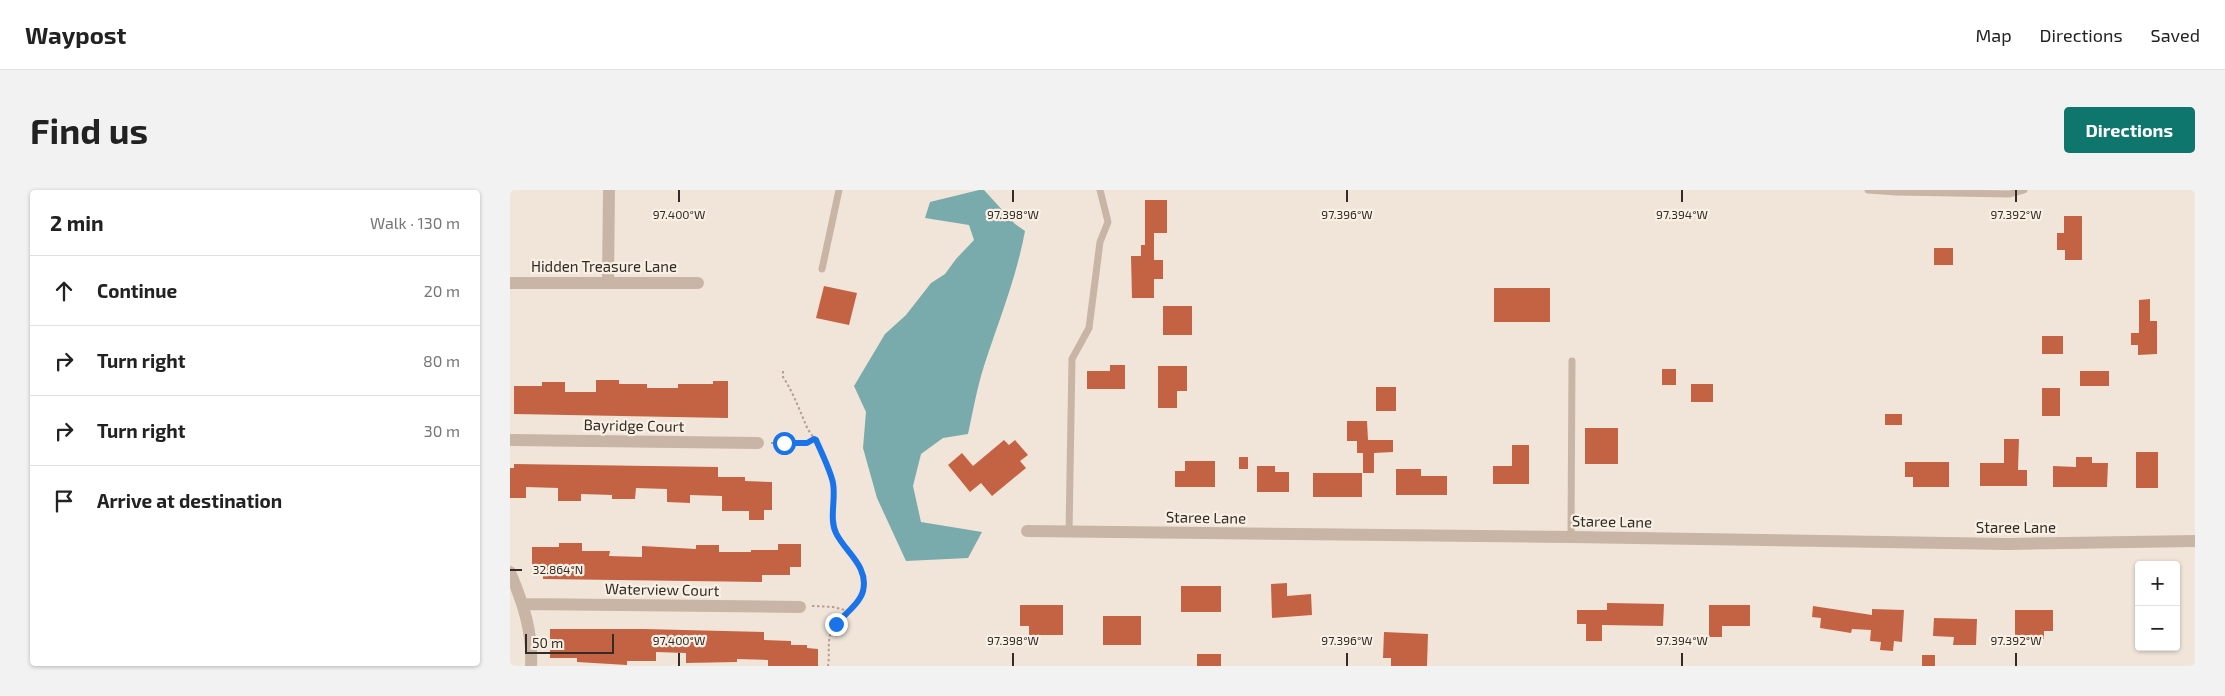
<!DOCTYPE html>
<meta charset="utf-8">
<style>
body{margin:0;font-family:"Exo 2",sans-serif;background:#f2f2f2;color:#222}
.controls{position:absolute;right:15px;bottom:15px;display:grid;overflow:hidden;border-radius:5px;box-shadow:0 1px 4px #0004}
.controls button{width:45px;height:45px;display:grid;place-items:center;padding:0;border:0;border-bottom:1px solid #e0e0e0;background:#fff;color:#222;font:25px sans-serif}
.scale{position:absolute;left:15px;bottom:12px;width:89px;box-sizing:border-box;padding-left:5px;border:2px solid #342b26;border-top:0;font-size:14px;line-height:18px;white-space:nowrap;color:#342b26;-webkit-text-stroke:4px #f9f0e5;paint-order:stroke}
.stop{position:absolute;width:15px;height:15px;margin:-11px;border:4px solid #1a73e8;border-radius:50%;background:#fff}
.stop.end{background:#1a73e8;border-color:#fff;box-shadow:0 1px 5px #0008}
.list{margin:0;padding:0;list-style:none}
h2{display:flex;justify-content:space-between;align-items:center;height:65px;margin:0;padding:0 20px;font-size:21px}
h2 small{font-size:16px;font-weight:400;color:#767676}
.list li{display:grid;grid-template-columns:32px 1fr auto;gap:15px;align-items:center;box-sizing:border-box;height:70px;padding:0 20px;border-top:1px solid #e0e0e0}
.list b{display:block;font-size:19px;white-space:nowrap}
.list em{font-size:16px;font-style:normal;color:#767676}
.icon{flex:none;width:28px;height:28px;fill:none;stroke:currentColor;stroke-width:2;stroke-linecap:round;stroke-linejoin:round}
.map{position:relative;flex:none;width:1685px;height:476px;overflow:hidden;border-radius:5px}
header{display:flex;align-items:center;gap:30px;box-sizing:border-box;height:70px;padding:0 25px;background:#fff;border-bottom:1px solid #e0e0e0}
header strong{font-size:24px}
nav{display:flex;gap:28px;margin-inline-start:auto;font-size:18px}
.intro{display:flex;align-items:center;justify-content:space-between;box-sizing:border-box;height:120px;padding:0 30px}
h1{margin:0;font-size:35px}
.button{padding:12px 22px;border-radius:5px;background:#0f766e;color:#fff;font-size:18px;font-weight:700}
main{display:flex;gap:30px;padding:0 30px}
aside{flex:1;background:#fff;border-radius:5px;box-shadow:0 1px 4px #0004}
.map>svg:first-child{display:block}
</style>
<header>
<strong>Waypost</strong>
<nav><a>Map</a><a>Directions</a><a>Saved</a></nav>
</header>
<div class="intro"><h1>Find us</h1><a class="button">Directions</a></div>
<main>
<aside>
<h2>2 min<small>Walk · 130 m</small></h2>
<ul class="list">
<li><svg class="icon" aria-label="ahead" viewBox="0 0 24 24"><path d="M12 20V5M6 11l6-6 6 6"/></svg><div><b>Continue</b></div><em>20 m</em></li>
<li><svg class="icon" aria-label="right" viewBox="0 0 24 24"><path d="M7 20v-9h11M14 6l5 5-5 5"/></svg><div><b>Turn right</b></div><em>80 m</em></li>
<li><svg class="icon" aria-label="right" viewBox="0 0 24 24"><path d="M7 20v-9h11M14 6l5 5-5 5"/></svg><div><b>Turn right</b></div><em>30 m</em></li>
<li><svg class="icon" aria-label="arrive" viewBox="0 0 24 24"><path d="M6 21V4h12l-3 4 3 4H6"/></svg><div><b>Arrive at destination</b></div></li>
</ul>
</aside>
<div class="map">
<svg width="1685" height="476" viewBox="0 0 1685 476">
<rect width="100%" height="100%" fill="#f1e5d9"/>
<path fill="#79abad" d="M 469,0 L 474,0 L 505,34 L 515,41 C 506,89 489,130 474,176 C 467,198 463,221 458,244 L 433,248 L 411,264 L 403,296 L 411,332 L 472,342 L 458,368 L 396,371 L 367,308 L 353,258 L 356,222 L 344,196 L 375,144 L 396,125 L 421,93 L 435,84 L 446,69 L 464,50 L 459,35 L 415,28 L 420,12 Z"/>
<path fill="#c46244" d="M 635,10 L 657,10 L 657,43 L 644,43 L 644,70 L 653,70 L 653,89 L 644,89 L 644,108 L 622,108 L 621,66 L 631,66 L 631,55 L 635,55 Z
M 1554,26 L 1572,26 L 1572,70 L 1555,70 L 1555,60 L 1547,60 L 1547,43 L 1554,43 Z
M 1424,58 L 1443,58 L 1443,75 L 1424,75 Z
M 314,96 L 347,103 L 339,135 L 306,128 Z
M 984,98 L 1040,98 L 1040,132 L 984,132 Z
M 1640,109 L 1640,131 L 1647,131 L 1647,164 L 1628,165 L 1628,155 L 1621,155 L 1621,143 L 1629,143 L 1629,110 Z
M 653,116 L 682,116 L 682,145 L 653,145 Z
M 1532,146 L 1553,146 L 1553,164 L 1532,164 Z
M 600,175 L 615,175 L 615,199 L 577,199 L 577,181 L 600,181 Z
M 648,176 L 677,176 L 677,201 L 667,201 L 667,218 L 648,218 Z
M 1152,179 L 1166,179 L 1166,195 L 1152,195 Z
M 1570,181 L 1599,181 L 1599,196 L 1570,196 Z
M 86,190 L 109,190 L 109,194 L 137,194 L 137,198 L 168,198 L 168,194 L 203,194 L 203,191 L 218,191 L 218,228 L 4,224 L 4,196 L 32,196 L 32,192 L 55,192 L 55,202 L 86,202 Z
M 1181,194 L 1203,194 L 1203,212 L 1181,212 Z
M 866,197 L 886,197 L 886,221 L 866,221 Z
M 1532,198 L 1550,198 L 1550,226 L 1532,226 Z
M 1375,224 L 1392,224 L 1392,235 L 1375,235 Z
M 837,231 L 857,231 L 858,250 L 883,250 L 883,262 L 864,263 L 864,283 L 853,283 L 853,263 L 847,263 L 847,251 L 837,251 Z
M 1075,238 L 1108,238 L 1108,274 L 1075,274 Z
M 1494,249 L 1509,249 L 1508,280 L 1517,280 L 1517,296 L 1470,296 L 1470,273 L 1494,273 Z
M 494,250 L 499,255 L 505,250 L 518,265 L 510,271 L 516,278 L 482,306 L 471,293 L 460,302 L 438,275 L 452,263 L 463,276 Z
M 1002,255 L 1019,255 L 1019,294 L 983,294 L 983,276 L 1002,276 Z
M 1626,262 L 1648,262 L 1648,298 L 1626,298 Z
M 729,267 L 738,267 L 738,279 L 729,279 Z
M 1566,267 L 1582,267 L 1582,273 L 1598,273 L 1597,297 L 1543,297 L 1543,276 L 1566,277 Z
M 675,271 L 705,271 L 705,297 L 665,297 L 665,281 L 675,281 Z
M 1395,272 L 1439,272 L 1439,297 L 1403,297 L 1403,287 L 1395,287 Z
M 4,274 L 208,277 L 208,287 L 235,287 L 235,291 L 262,292 L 262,320 L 254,320 L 254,330 L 239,330 L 239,321 L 212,321 L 212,306 L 180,305 L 180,313 L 157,312 L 157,299 L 126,298 L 125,309 L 102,309 L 102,305 L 71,304 L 71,311 L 48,311 L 48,298 L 16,297 L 16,308 L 0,308 L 0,278 L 4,278 Z
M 747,276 L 765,276 L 765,282 L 779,282 L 779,302 L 747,302 Z
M 886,279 L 911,279 L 911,286 L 937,286 L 937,305 L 886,305 Z
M 803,283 L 852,283 L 852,307 L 803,307 Z
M 49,353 L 72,353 L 72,361 L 100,361 L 99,366 L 132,367 L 132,356 L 186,359 L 186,355 L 209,355 L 209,362 L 241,362 L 241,360 L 268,360 L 268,354 L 291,354 L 291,377 L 280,377 L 280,385 L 252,385 L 252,392 L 33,389 L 33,380 L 22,379 L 22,357 L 49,357 Z
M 777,393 L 777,406 L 801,404 L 802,425 L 762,428 L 761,394 Z
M 671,396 L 711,396 L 711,422 L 671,422 Z
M 1097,413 L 1154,414 L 1153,436 L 1092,435 L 1092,451 L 1076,451 L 1076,434 L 1067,434 L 1067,420 L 1097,420 Z
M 510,415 L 553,415 L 553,445 L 519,445 L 519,436 L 510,436 Z
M 1199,415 L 1240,415 L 1240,436 L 1212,436 L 1212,447 L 1199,447 Z
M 1303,416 L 1362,425 L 1362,419 L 1394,420 L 1392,452 L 1384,451 L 1383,461 L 1370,460 L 1371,452 L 1360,451 L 1361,440 L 1342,439 L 1341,443 L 1310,438 L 1311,428 L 1302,427 Z
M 1505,420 L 1543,420 L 1543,441 L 1534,441 L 1534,449 L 1505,449 Z
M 593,426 L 631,426 L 631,455 L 593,455 Z
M 1424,428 L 1467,429 L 1466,455 L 1443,455 L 1444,447 L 1423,446 Z
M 40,439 L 134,439 L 254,442 L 254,450 L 281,451 L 281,455 L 297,455 L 297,458 L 308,459 L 308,476 L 258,476 L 258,470 L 227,469 L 227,472 L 176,473 L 176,463 L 146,462 L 146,471 L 117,471 L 117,475 L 67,472 L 67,468 L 40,468 Z
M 874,442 L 918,444 L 917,476 L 881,476 L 881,468 L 873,468 Z
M 687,464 L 711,464 L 711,476 L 687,476 Z
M 1412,465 L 1425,465 L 1425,476 L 1412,476 Z"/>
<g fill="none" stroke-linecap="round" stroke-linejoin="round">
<path stroke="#b49f90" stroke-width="2" stroke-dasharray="2.5 2.5" stroke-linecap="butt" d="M 273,181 L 273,187 C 283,202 289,219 296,235 C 298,241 303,246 306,251 C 311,259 321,285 323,294 C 325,308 321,322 323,336 C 327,361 358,369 353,399 C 350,417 328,426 321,442 C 317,453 320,465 318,476
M 261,253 L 297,253 L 304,249
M 302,416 L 323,417 L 339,421"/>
<path stroke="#c8b5a5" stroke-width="7" d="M 1358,0 L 1386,2 L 1500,4 L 1514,0
M 312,79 L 329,0
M 559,342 L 562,169 L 579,138 L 590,52 L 598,32 L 590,0
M 1061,347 L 1062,171"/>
<path stroke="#c8b5a5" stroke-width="12" d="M 0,93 L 188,93
M 98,93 L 99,0
M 0,250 L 248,253
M 517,341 L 1061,347 L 1498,354 L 1685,351
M 0,382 C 13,413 23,442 21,476
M 13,414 L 290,417"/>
</g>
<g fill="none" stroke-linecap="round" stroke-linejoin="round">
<path stroke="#1a73e8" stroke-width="6" d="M 274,253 L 297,253 L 304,249 L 306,250 C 311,261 321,282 323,293 C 326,309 319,329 326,343 C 335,362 359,376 353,401 C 350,413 335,424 326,434"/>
</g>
<path fill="none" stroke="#342b26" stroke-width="2" d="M 169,0 L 169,12M 503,0 L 503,12M 837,0 L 837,12M 1172,0 L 1172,12M 1506,0 L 1506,12M 0,380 L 12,380M 169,463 L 169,476M 503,463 L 503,476M 837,463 L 837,476M 1172,463 L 1172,476M 1506,463 L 1506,476"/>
<g text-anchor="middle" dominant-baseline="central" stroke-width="4.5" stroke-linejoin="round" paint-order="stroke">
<g font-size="15" fill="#342b26" stroke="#f9f0e5">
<text x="94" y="76">Hidden Treasure Lane</text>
<text transform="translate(124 235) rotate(1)">Bayridge Court</text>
<text transform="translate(696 327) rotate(1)">Staree Lane</text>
<text transform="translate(1102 331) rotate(1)">Staree Lane</text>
<text x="1506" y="337">Staree Lane</text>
<text transform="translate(152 399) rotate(1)">Waterview Court</text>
</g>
</g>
<g font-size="12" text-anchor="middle" fill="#342b26" stroke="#f9f0e5" stroke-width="4.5" stroke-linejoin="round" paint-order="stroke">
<text x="169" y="29">97.400°W</text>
<text x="503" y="29">97.398°W</text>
<text x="837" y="29">97.396°W</text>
<text x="1172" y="29">97.394°W</text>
<text x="1506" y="29">97.392°W</text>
<text x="48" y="384">32.864°N</text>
<text x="169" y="455">97.400°W</text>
<text x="503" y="455">97.398°W</text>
<text x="837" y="455">97.396°W</text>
<text x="1172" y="455">97.394°W</text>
<text x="1506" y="455">97.392°W</text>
</g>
</svg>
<div class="controls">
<button>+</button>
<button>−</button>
</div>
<div class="scale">50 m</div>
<div class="stop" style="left:274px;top:253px"></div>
<div class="stop end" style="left:326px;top:434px"></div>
</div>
</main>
